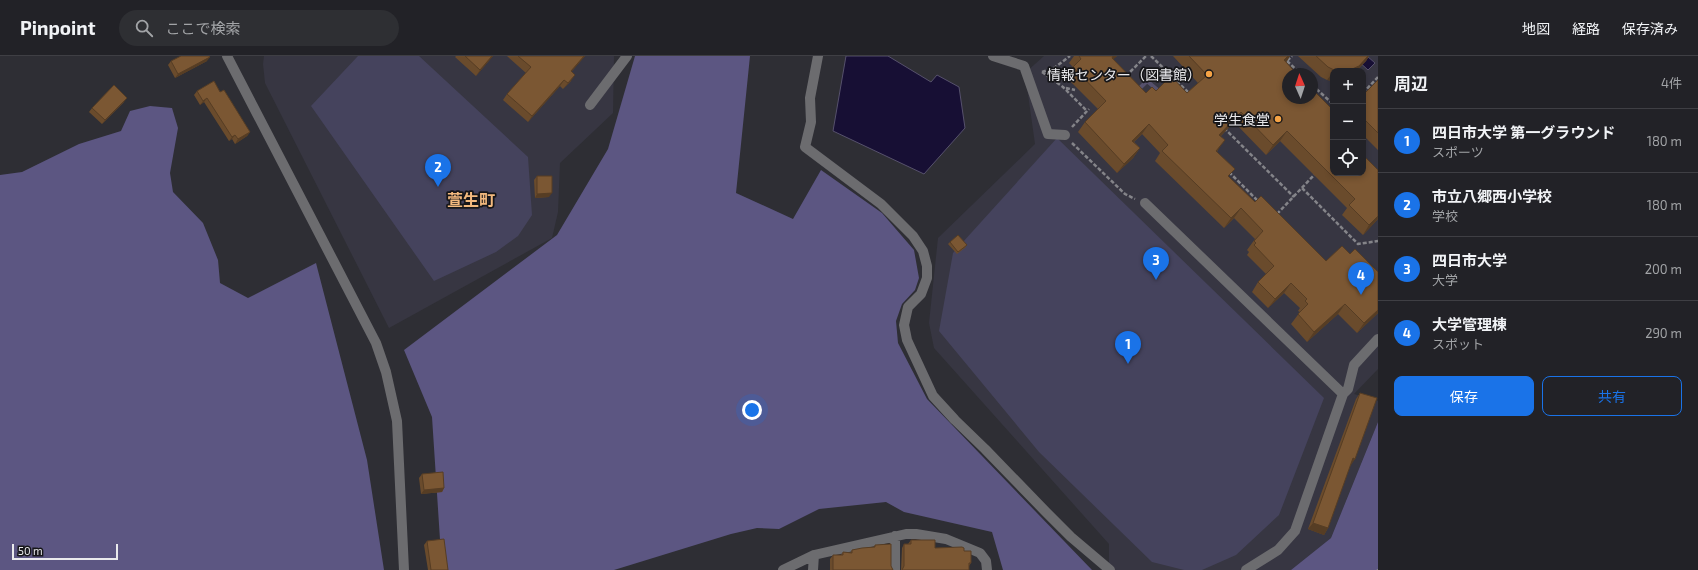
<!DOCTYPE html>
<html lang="ja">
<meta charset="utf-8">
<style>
body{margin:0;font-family:"Exo 2","Noto Sans JP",sans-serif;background:#2e2f33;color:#f1f3f6}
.controls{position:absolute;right:12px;top:12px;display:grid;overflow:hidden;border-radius:8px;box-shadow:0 2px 6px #0003}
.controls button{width:36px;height:36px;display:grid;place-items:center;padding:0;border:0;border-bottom:1px solid #3f3f44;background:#222227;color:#f1f3f6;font:20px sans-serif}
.compass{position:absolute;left:1282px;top:12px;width:36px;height:36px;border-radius:50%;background:#222227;box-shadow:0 2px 6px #0003;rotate:357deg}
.scale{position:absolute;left:12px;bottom:10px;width:106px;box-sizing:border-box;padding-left:4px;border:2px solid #eaeaed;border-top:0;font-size:11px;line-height:14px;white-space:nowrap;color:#eaeaed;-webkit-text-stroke:3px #161619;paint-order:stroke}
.you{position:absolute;left:752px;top:354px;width:14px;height:14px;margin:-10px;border:3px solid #fff;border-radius:50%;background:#1a73e8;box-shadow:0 0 0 6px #1a73e833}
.badge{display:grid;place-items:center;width:26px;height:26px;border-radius:50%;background:#1a73e8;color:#fff;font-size:13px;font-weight:700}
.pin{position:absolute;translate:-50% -33px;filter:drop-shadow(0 1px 2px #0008)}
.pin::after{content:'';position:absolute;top:21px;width:14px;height:12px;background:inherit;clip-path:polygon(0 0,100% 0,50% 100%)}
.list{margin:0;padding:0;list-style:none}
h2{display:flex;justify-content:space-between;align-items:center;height:52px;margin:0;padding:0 16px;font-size:17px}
h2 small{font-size:13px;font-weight:400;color:#a2a4a7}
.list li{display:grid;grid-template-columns:26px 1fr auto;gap:12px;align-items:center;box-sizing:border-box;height:64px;padding:0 16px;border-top:1px solid #3f3f44}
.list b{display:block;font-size:15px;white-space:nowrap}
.list p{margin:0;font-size:13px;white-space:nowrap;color:#a2a4a7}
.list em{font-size:13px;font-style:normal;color:#a2a4a7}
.actions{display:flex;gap:8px;padding:12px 16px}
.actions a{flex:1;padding:9px 0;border:1px solid #1a73e8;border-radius:8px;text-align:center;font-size:14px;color:#1a73e8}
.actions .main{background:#1a73e8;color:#fff}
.icon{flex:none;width:22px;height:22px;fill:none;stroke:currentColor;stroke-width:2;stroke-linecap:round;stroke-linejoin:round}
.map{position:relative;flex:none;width:1378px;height:514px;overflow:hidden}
header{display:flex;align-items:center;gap:24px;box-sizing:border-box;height:56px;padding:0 20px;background:#222227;border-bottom:1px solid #3f3f44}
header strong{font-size:19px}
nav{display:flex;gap:22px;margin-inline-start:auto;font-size:14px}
.search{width:280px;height:36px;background:#2e2f33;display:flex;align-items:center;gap:10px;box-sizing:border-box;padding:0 14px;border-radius:22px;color:#a2a4a7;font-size:15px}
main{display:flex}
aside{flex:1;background:#222227}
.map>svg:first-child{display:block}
</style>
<header>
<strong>Pinpoint</strong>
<div class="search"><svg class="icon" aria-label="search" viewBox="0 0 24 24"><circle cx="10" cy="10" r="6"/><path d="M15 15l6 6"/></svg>ここで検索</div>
<nav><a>地図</a><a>経路</a><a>保存済み</a></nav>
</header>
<main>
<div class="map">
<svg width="1378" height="514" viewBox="0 0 1378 514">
<rect width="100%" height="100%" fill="#2e2e34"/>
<path fill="#373642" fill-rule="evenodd" d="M 264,0 L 614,0 L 613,57 L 560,107 L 558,156 L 552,182 L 389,272 L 265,27 L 263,8 Z
M 1044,0 L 1378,0 L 1378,313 L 1354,338 L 1378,345 L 1378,366 L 1331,482 L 1291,514 L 1109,514 L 1109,488 L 934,292 L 929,267 L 938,182 L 1035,88 L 1025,17 ZM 1333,15 L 1363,15 L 1363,117 L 1333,117 ZM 1288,18 L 1312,18 L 1312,42 L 1288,42 Z"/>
<path fill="#45435d" d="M 358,0 L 419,0 L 528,101 L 532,159 L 518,180 L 496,196 L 434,225 L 311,50 Z
M 1057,82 L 1324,342 L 1279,459 L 1236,499 L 1202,514 L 1184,514 L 1152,506 L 1039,396 L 939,275 L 953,197 Z"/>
<path fill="#5c5682" d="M 635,0 L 750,0 L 736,137 L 793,163 L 821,114 L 882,157 L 914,194 L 919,222 L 915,234 L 902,248 L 896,265 L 898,287 L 927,343 L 1092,514 L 1003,514 L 992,476 L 904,456 L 886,446 L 819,453 L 779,473 L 757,472 L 731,478 L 614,514 L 442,514 L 432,361 L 404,294 L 557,179 L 608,93 Z
M 150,50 L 172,52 L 178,72 L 170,117 L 173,136 L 203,167 L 218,204 L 220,227 L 248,242 L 316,207 L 367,404 L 384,514 L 0,514 L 0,119 L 22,116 L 79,88 L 121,75 L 130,55 Z
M 1378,366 L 1378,514 L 1291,514 L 1331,482 Z"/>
<path fill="#170f34" stroke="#56516c" d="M 846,0 L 888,0 L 931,26 L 937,19 L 959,31 L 965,72 L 924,118 L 833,75 Z
M 1367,0 L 1375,7 L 1368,14 L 1356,3 Z"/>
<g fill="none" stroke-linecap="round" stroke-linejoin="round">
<path stroke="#56516c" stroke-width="4" d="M 1137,35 L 1147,25 L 1160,36"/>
<path stroke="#848489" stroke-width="2.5" stroke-dasharray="4 2" stroke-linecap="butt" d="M 1151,0 L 1191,39
M 1287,5 L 1301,18
M 1283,9 L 1292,0
M 1042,16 L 1063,31 L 1087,55
M 1042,16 L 1054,12 L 1070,0
M 1126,20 L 1146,0
M 1312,29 L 1333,48
M 1066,32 L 1075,34
M 1363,37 L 1378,21
M 1072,71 L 1089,53
M 1224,72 L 1294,141
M 1072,87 L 1125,138 L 1135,143
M 1229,116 L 1259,146
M 1302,132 L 1358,188 L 1378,185
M 1277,158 L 1316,117
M 1378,514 L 1378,513"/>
<path stroke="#6c6c6f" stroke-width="10" d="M 227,0 L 376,287 L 386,316 L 397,365 L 404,514
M 818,0 L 810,42 L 811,66 L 805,91 L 881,148 L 913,180 L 923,195 L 927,210 L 927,222 L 921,238 L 908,251 L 904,269 L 907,284 L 933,340 L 955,364 L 985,393 L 1046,456 L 1071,481 L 1110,514
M 993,0 L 1024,10 L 1048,78 L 1065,79
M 590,49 L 627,0
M 1145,147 L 1343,338
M 783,514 L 814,499 L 906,478 L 916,478 L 946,483 L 980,497 L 986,505 L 987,514
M 813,514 L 814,499
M 895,514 L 895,480
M 1246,514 L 1278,494 L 1295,475 L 1343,338 L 1348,333 L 1354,309 L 1378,283"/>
</g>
<path fill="#6a4b2c" d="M 456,0 L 493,0 L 476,20 L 455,1 Z
M 507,0 L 585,0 L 572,15 L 571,25 L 563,33 L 560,30 L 528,66 L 503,44 L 507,38 L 526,17 Z
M 1074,0 L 1117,0 L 1113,3 L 1146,37 L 1156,35 L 1187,37 L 1198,27 L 1173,0 L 1290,0 L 1286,6 L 1378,163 L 1363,179 L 1342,159 L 1347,152 L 1280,85 L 1266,99 L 1234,66 L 1221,80 L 1218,94 L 1217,96 L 1229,121 L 1255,146 L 1326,205 L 1350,198 L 1378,216 L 1378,257 L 1357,277 L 1338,258 L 1307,286 L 1291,268 L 1300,256 L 1298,255 L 1300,252 L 1284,237 L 1268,252 L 1252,236 L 1258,226 L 1266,218 L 1247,199 L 1249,196 L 1247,194 L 1255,183 L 1234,162 L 1224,172 L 1155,105 L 1160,97 L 1142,78 L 1134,86 L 1140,92 L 1133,102 L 1117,117 L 1078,76 L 1085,66 L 1098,53 L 1066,21 L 1073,11 L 1069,7 Z
M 1298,0 L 1369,0 L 1366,5 L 1356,15 L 1333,15 L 1333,25 L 1327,24 L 1321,21 Z
M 171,5 L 207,5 L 175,22 L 168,9 Z
M 1378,24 L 1378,94 L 1363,79 L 1363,39 Z
M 197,35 L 220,36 L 250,76 L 247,80 L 235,88 L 232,83 L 229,85 L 204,46 L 200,49 L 194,39 Z
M 124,46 L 102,68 L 89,56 L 92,52 Z
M 537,120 L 549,141 L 535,142 L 534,124 Z
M 950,186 L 966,191 L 957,198 L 948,188 Z
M 1360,337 L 1355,403 L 1350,409 L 1328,472 L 1324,479 L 1308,473 L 1356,343 Z
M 422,418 L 444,432 L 442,436 L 421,438 L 419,422 Z
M 911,484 L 935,492 L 964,495 L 971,507 L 969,510 L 969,514 L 901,514 L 902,492 L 904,488 L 908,488 Z
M 427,485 L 448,514 L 428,514 L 424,489 Z
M 875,489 L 893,514 L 830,514 L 830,503 L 833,499 L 841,499 L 843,496 L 850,497 L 852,494 L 874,491 Z"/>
<path fill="#563d24" d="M 492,0 L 493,0 L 476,20 L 480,14 Z
M 584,0 L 585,0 L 567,21 L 571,15 Z
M 1113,0 L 1117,0 L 1105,11 L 1112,2 Z
M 1288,0 L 1290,0 L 1287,5 L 1277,14 L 1284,4 Z
M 1368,0 L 1369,0 L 1366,5 L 1356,15 L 1342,15 Z
M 210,1 L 207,5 L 175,22 L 178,18 Z
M 1333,16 L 1333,25 L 1327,24 Z
M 575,19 L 571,25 L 563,33 L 568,27 Z
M 564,24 L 560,30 L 528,66 L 532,60 Z
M 127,42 L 124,46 L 102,68 L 105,64 Z
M 207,42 L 204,46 L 200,49 L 203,45 Z
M 1241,56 L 1234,66 L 1212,89 L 1219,79 Z
M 1149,68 L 1142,78 L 1125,94 L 1132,85 Z
M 1287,75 L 1280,85 L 1266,99 L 1273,89 Z
M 250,76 L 247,80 L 235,88 L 238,83 Z
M 235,79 L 232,83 L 229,85 L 232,81 Z
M 1225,84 L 1218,94 L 1209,105 L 1216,95 Z
M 1140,92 L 1133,102 L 1117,117 L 1124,108 Z
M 552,137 L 549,141 L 535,142 L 537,138 Z
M 1241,152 L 1234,162 L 1224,172 L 1231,162 Z
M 1378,160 L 1378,163 L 1363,179 L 1369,169 Z
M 1291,227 L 1284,237 L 1268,252 L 1275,243 Z
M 1345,248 L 1338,258 L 1307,286 L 1314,276 Z
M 1378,254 L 1378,257 L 1357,277 L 1364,267 Z
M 1353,402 L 1355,403 L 1351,409 L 1349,408 Z
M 444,432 L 442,436 L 421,438 L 424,434 Z
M 1313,467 L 1328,472 L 1324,479 L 1308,473 Z"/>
<path fill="#7b5733" stroke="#563d24" d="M 181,0 L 209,0 L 210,1 L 178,18 L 171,5 Z
M 465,0 L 492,0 L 480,14 Z
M 518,0 L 584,0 L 571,15 L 575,19 L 568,27 L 564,24 L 532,60 L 507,38 L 531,11 Z
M 1079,0 L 1113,0 L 1112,2 L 1146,37 L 1152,31 L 1156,35 L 1171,20 L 1187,37 L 1207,19 L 1189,0 L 1288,0 L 1284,4 L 1297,18 L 1288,18 L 1288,42 L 1312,42 L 1312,33 L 1333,54 L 1333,117 L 1363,117 L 1363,99 L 1378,114 L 1378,160 L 1369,169 L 1349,149 L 1355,143 L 1287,75 L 1273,89 L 1241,56 L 1219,79 L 1225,84 L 1216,95 L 1235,113 L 1228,120 L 1255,146 L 1261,140 L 1326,205 L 1342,190 L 1350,198 L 1355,193 L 1378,216 L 1378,254 L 1364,267 L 1345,248 L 1314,276 L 1298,258 L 1308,248 L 1305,245 L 1307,243 L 1291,227 L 1275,243 L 1258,226 L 1274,210 L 1254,189 L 1256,187 L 1254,185 L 1263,175 L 1241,152 L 1231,162 L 1162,95 L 1168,89 L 1149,68 L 1132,85 L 1140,92 L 1124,108 L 1085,66 L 1106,45 L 1073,11 L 1081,3 Z
M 1316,0 L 1368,0 L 1359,10 L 1350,14 L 1342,15 L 1334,14 L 1328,11 Z
M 1378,24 L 1378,77 L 1364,63 L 1363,64 L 1363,39 Z
M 214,25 L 220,36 L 224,34 L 250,76 L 238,83 L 235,79 L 232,81 L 207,42 L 203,45 L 197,35 Z
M 114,29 L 127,42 L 105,64 L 92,52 Z
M 537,120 L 552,120 L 552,137 L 537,138 Z
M 958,179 L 967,189 L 958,196 L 950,186 Z
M 1360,337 L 1377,342 L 1355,403 L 1353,402 L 1328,472 L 1313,467 Z
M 443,416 L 444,432 L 424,434 L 422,418 Z
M 444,483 L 448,514 L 431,514 L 427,485 Z
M 911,484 L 935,484 L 935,492 L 962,491 L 964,492 L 964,495 L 971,495 L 971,507 L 969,507 L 969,514 L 902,514 L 904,510 L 904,488 L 911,488 Z
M 891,488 L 891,510 L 893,514 L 833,514 L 833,499 L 843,499 L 843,496 L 852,497 L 852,494 L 862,492 L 875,491 L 875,489 Z"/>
<g fill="#f5a345" stroke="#161619" stroke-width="1.5">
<circle cx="1209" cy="18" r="4"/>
<circle cx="1278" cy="63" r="4"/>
</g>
<g text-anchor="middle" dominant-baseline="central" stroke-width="3.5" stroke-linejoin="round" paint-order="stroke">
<g font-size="14" fill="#eaeaed" stroke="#161619" text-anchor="end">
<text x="1201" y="18">情報センター（図書館）</text>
<text x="1270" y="63">学生食堂</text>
</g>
<g font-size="16" font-weight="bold" fill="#f2b97e" stroke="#161619">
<text x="471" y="143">萱生町</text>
</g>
</g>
</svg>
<div class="controls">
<button>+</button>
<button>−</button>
<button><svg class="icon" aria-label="locate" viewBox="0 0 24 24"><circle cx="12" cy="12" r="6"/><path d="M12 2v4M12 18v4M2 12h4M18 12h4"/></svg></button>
</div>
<svg class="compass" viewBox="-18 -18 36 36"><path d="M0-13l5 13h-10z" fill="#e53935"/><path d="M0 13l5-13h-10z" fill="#a2a4a7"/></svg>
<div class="scale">50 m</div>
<div class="you"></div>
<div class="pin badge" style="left:1128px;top:308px">1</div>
<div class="pin badge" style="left:438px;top:131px">2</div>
<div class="pin badge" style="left:1156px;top:224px">3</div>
<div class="pin badge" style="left:1361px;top:239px">4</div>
</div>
<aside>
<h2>周辺<small>4件</small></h2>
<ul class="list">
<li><span class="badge">1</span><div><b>四日市大学 第一グラウンド</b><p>スポーツ</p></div><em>180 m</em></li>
<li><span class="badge">2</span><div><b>市立八郷西小学校</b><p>学校</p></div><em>180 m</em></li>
<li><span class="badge">3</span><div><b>四日市大学</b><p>大学</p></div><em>200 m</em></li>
<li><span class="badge">4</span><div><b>大学管理棟</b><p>スポット</p></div><em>290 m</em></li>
</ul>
<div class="actions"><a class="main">保存</a><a>共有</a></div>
</aside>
</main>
